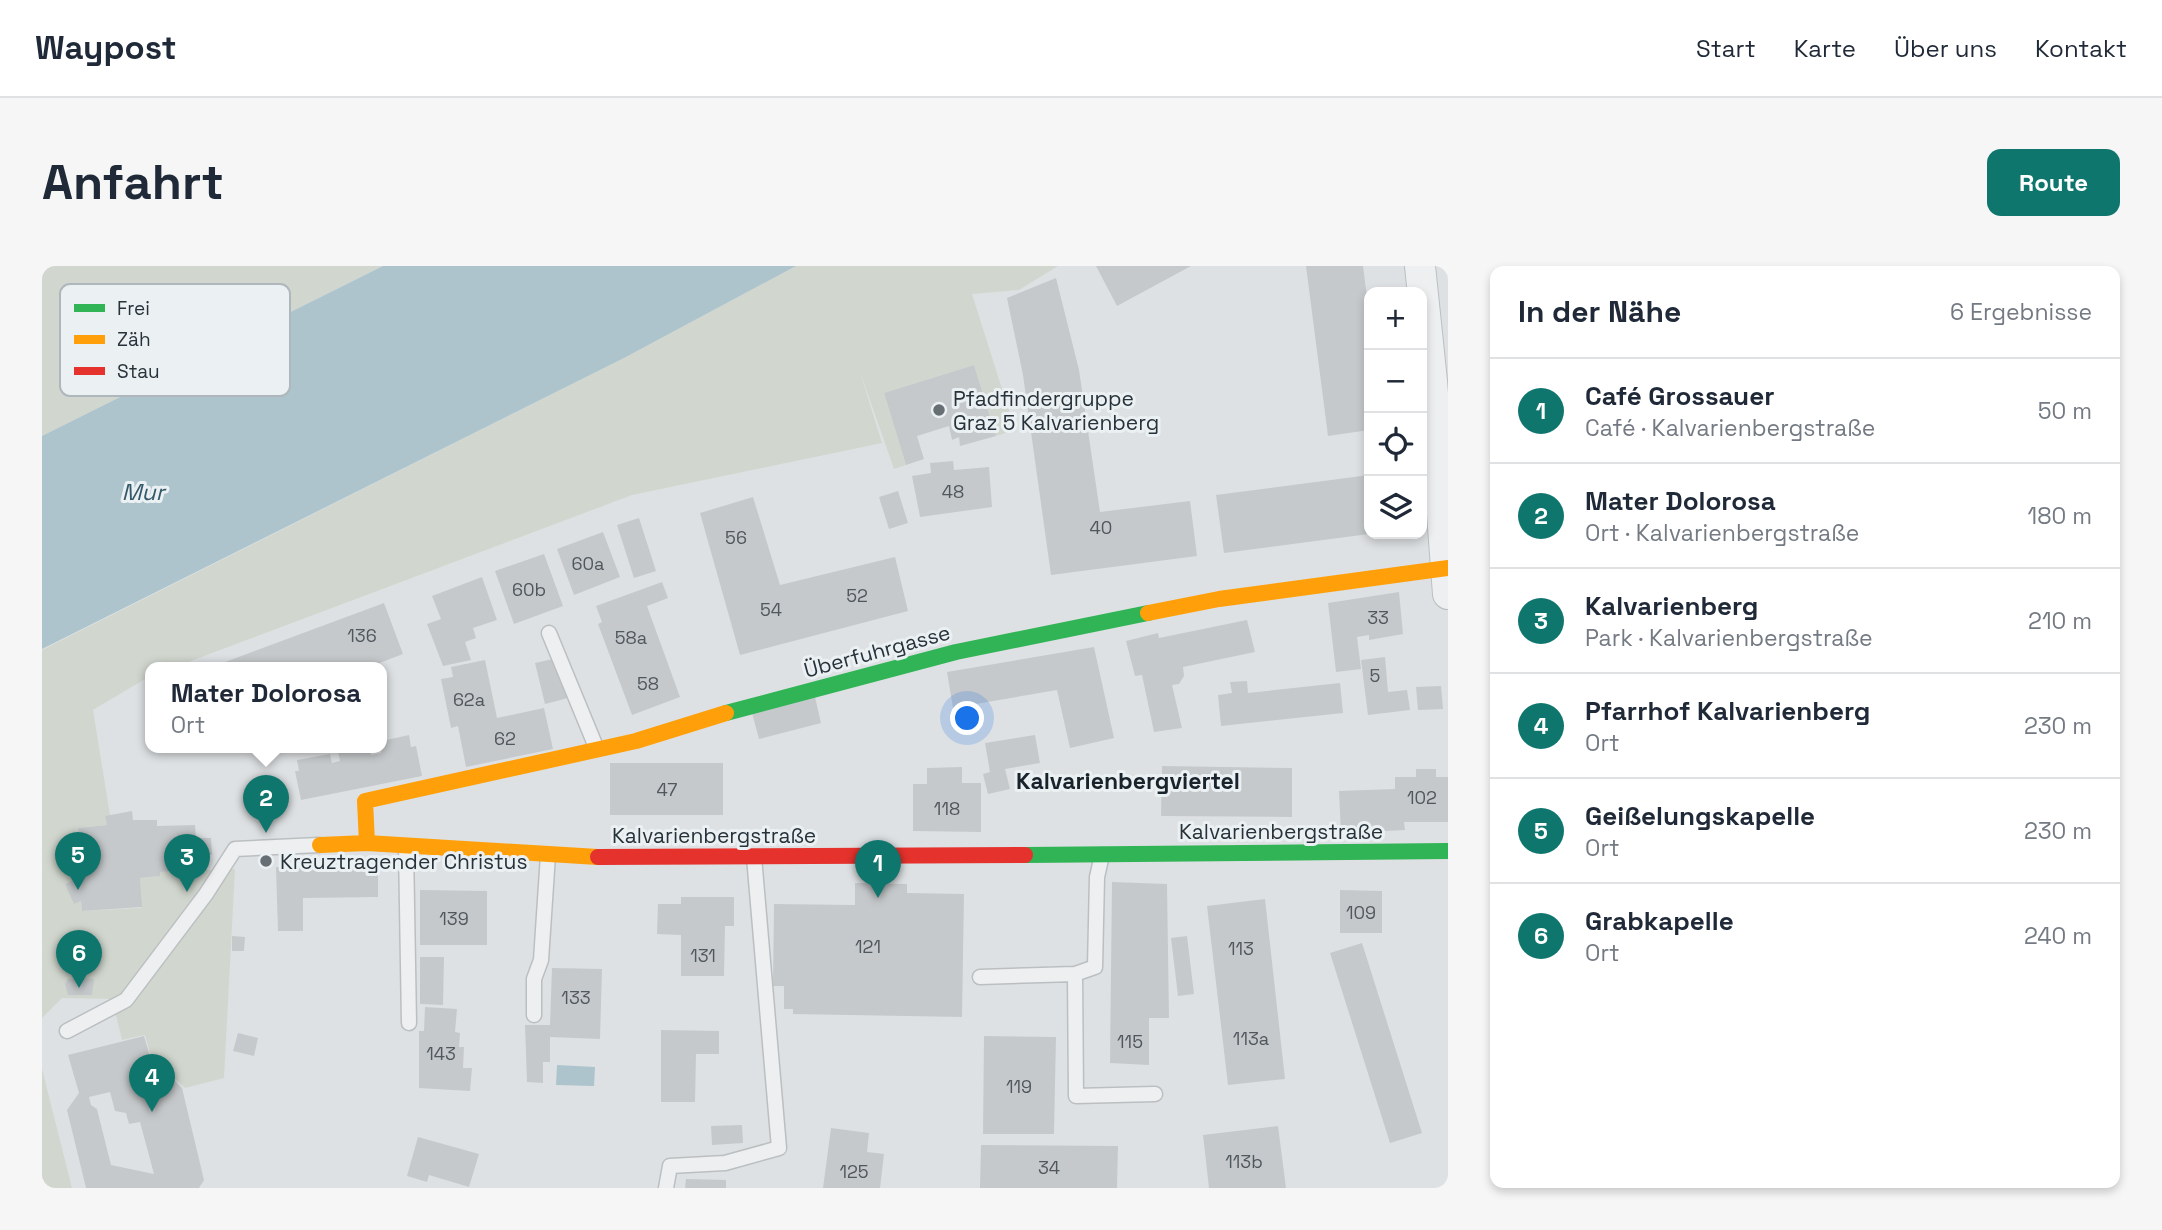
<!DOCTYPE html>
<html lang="de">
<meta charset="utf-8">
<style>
body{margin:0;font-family:"Space Grotesk",sans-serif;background:#f6f6f7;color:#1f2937}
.controls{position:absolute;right:21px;top:21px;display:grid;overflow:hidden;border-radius:14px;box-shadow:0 4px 10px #0003}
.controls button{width:63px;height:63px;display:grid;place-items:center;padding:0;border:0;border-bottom:2px solid #e0e1e3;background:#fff;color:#1f2937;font:35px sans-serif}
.you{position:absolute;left:926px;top:453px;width:24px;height:24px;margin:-18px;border:5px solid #fff;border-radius:50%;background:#1a73e8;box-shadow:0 0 0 10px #1a73e833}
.badge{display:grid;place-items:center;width:46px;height:46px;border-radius:50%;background:#0f766e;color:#fff;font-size:23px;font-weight:700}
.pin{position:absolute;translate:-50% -58px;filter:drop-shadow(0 2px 4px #0008)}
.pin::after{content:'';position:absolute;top:37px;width:24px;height:21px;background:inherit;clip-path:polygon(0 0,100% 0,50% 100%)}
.popup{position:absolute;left:103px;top:396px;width:242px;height:91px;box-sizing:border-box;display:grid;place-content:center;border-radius:14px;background:#fff;filter:drop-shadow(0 2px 5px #0005);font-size:23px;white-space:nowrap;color:#747a83}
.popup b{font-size:26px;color:#1f2937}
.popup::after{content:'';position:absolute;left:50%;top:100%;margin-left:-14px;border:14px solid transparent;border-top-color:#fff}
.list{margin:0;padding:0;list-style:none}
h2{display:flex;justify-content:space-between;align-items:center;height:91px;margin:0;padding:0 28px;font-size:30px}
h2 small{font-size:23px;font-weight:400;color:#747a83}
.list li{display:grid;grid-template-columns:46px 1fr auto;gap:21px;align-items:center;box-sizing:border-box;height:105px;padding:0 28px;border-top:2px solid #e0e1e3}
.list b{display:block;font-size:26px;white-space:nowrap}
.list p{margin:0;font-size:23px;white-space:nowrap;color:#747a83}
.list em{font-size:23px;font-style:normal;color:#747a83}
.icon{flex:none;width:38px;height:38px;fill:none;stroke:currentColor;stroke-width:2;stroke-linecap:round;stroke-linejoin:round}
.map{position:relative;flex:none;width:1406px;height:922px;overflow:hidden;border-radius:14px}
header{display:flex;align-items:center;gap:42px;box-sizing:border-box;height:98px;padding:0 35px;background:#fff;border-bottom:2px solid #e0e1e3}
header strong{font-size:33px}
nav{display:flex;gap:38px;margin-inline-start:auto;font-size:24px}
.intro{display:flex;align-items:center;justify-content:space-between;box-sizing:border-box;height:168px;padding:0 42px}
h1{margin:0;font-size:49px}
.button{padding:18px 32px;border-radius:14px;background:#0f766e;color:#fff;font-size:24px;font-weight:700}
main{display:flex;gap:42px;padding:0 42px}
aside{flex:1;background:#fff;border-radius:14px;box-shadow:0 4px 10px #0003}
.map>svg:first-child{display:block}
</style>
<header>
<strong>Waypost</strong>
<nav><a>Start</a><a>Karte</a><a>Über uns</a><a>Kontakt</a></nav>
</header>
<div class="intro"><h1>Anfahrt</h1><a class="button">Route</a></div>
<main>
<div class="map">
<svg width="1406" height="922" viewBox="0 0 1406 922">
<rect width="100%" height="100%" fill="#dee1e3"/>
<path fill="#d1d7ce" d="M 0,0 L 341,0 L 0,170 Z
M 754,0 L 1016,0 L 977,24 L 930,28 L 973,164 L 954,170 L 932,99 L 842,127 L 864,199 L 852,203 L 817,103 L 840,177 L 590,229 L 133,401 L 108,401 L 108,410 L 51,444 L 68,549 L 65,559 L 36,562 L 43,609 L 23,618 L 32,637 L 39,635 L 40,645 L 99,642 L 98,612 L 118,610 L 118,606 L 193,603 L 182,812 L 143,822 L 131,811 L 116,816 L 103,769 L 80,774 L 70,733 L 20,732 L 0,752 L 0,770 L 0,384 L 582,92 Z
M 0,803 L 30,922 L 0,922 Z"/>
<path fill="#adc4cd" d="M 341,0 L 754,0 L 582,92 L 0,383 L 0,170 Z
M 515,799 L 553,801 L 552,820 L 514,819 Z"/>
<path fill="#c6c9cb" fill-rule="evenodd" d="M 1054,0 L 1149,0 L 1075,40 Z
M 1264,0 L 1321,0 L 1327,47 L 1327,164 L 1286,170 Z
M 1014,12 L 1037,104 L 1058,246 L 1148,235 L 1155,290 L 1009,309 L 981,109 L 965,32 Z
M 932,99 L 954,170 L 918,180 L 917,171 L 910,174 L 907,160 L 875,170 L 882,193 L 864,199 L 842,127 Z
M 911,195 L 912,204 L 947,201 L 950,241 L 878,251 L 870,210 L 889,207 L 888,197 Z
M 1327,209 L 1327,268 L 1182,287 L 1174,229 Z
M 856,225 L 866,257 L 847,263 L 837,231 Z
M 711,231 L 738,319 L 853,291 L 866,345 L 698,389 L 658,247 Z
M 597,252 L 614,305 L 592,312 L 575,259 Z
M 561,266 L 578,311 L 532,329 L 515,283 Z
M 502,288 L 521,340 L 472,358 L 453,305 Z
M 440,311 L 455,354 L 431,362 L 434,372 L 423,376 L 429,394 L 401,400 L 385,358 L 399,353 L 390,330 Z
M 620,316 L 626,332 L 605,340 L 638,431 L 590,449 L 556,358 L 560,356 L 554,340 Z
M 1357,326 L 1361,368 L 1327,374 L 1327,369 L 1315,371 L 1319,403 L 1294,406 L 1286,337 Z
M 342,337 L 361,388 L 327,401 L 179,401 L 178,398 Z
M 1205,354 L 1213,386 L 1141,401 L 1142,410 L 1137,418 L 1130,419 L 1140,462 L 1112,466 L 1100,409 L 1093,410 L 1084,375 L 1116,367 L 1117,372 Z
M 1052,381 L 1072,472 L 1028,482 L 1015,424 L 911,442 L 905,406 Z
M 1343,391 L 1346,426 L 1365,424 L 1368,444 L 1326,449 L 1319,394 Z
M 511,393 L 526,432 L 503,438 L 493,397 Z
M 443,394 L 455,452 L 502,442 L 511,483 L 424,501 L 416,460 L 409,462 L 399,413 L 411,411 L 409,401 Z
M 1205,415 L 1206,427 L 1298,417 L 1301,447 L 1179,460 L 1176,429 L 1190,427 L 1188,416 Z
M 1399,420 L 1401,443 L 1376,444 L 1374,421 Z
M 773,431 L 779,457 L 717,473 L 710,447 Z
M 367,469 L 369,481 L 374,480 L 380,510 L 259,534 L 253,505 L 257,505 L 255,494 L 288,488 L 290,497 L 298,495 L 296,485 L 315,481 L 327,481 L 329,489 L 339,487 L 340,475 Z
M 993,469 L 998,497 L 963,503 L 968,523 L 946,528 L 941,508 L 948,506 L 943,477 Z
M 225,481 L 254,481 L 228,491 Z
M 568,497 L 681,497 L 681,549 L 568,549 Z
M 1120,500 L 1250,502 L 1250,551 L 1119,550 Z
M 920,501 L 920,517 L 939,517 L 939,566 L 871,565 L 871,518 L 885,518 L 885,502 Z
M 1374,503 L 1394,503 L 1394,511 L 1406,511 L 1406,556 L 1362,556 L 1363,564 L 1299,567 L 1297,525 L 1353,523 L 1353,511 L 1374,511 Z
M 90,545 L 91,554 L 115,554 L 115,560 L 153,559 L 154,572 L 169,572 L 170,589 L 156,589 L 156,604 L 118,606 L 118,610 L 98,612 L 100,641 L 40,645 L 39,635 L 32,638 L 23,618 L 43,609 L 36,562 L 65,559 L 63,550 Z
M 336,600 L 336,631 L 261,632 L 261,665 L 236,665 L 234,601 Z
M 1070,616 L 1125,618 L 1127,752 L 1107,752 L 1107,799 L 1068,797 Z
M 813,617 L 865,618 L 865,627 L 922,628 L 920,751 L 751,748 L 751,743 L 742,743 L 742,720 L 731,720 L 732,638 L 813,639 Z
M 378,624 L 445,625 L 445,679 L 378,679 Z
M 1298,624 L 1340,625 L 1340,667 L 1298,667 Z
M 639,631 L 692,631 L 692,660 L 683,660 L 682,710 L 639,710 L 639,669 L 615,668 L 616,638 L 639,638 Z
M 1223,633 L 1243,813 L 1186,819 L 1165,640 Z
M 190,670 L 203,671 L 202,685 L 190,685 Z
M 1145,670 L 1152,728 L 1136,730 L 1129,672 Z
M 1320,677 L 1380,867 L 1348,877 L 1288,687 Z
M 378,691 L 402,691 L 401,739 L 378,738 Z
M 510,702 L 560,703 L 558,773 L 508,771 L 508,796 L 501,796 L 501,817 L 485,816 L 483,759 L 508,759 Z
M 37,712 L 52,713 L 50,729 L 26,729 L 23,718 L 26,713 Z
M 383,741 L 415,743 L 413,766 L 418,767 L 417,781 L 422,781 L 421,802 L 430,802 L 428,825 L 377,822 L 377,765 L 382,765 Z
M 619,764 L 677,765 L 677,788 L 654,788 L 653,836 L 619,836 Z
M 196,767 L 216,772 L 212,790 L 191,785 Z
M 102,770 L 116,818 L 131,813 L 140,822 L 162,914 L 157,922 L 44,922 L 25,844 L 37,827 L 26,789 ZM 68,826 L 73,845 L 84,847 L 87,858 L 98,856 L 112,908 L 69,899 L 55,843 L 49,839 L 47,831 Z
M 942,770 L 1014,771 L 1012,868 L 941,868 Z
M 700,859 L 701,877 L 670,879 L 669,860 Z
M 1236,860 L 1244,922 L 1167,922 L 1161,869 Z
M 789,862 L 827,867 L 825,886 L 842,888 L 838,922 L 781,922 Z
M 376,871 L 437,888 L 427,921 L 387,909 L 385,916 L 365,910 Z
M 939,879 L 1076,880 L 1075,922 L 938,922 Z
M 644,913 L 684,914 L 684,922 L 643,922 Z"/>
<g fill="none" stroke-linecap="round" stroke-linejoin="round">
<g stroke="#bcbfc1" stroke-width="17">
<path id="lane" d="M 507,367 L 554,481
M 364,581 L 367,757
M 1033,708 L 1034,830 L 1113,828
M 938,711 L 1033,708 L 1053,701 L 1055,611 L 1060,589
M 492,749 L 492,713 L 499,694 L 506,589
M 25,765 L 84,734 L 164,628 L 193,583 L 277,579
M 624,922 L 628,900 L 683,897 L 737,882 L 712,591"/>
</g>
<g stroke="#bcbfc1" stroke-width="32">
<path id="street" d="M 1378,0 L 1390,115 L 1406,328"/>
</g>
<use href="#lane" stroke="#edeff0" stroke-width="14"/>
<use href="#street" stroke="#edeff0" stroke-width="30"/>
<path stroke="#30b455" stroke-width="16" d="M 684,447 L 914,386 L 1106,347
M 983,589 L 1406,585"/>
<path stroke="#ff9f0a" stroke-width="16" d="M 1106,347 L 1177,333 L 1406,302
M 325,577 L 323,535 L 594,475 L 684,447
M 278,579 L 325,577 L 556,591"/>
<path stroke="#e5322d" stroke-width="16" d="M 556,591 L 983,589"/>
</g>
<g fill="#676f75" stroke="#ebf0f3" stroke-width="2.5">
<circle cx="897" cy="144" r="7"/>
<circle cx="224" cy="595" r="7"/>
</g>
<g text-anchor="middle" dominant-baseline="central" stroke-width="6" stroke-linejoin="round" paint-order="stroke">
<g font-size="18" fill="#50585f">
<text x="911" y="225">48</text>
<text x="1059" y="261">40</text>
<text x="694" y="271">56</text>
<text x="546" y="297">60a</text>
<text x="487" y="323">60b</text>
<text x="815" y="329">52</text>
<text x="729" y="343">54</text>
<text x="1336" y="351">33</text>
<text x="320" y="369">136</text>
<text x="589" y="371">58a</text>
<text x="1333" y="409">5</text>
<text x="606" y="417">58</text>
<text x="427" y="433">62a</text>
<text x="463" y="472">62</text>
<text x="625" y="523">47</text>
<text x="1380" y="531">102</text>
<text x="905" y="542">118</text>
<text x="1319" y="646">109</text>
<text x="412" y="652">139</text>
<text x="826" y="680">121</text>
<text x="1199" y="682">113</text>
<text x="661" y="689">131</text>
<text x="534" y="731">133</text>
<text x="1209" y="772">113a</text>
<text x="1088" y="775">115</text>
<text x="399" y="787">143</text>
<text x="977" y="820">119</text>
<text x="1202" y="895">113b</text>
<text x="1007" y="901">34</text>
<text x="812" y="905">125</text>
</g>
<g font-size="21" fill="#27323a" stroke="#ebf0f3" text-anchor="start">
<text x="911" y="132">Pfadfindergruppe<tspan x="911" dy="24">Graz 5 Kalvarienberg</tspan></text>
<text x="238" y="595">Kreuztragender Christus</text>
</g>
<g font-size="21" fill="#27323a" stroke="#ebf0f3">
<text transform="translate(835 385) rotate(-15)">Überfuhrgasse</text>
<text x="1239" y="565">Kalvarienbergstraße</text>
<text x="672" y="569">Kalvarienbergstraße</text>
</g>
<g font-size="23" font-style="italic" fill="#34596b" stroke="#ebf0f3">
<text x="101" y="226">Mur</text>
</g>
<g font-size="23" font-weight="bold" fill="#19232b" stroke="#ebf0f3">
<text x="1086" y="515">Kalvarienbergviertel</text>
</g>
</g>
<rect x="18" y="18" width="230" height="112" rx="10" fill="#ebf0f3" stroke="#b0b7bc" stroke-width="2"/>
<rect x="32" y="38" width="31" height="8" fill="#30b455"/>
<rect x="32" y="69" width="31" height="9" fill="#ff9f0a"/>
<rect x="32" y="101" width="31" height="8" fill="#e5322d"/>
<g font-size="19" fill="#27323a">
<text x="75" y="49">Frei</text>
<text x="75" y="80">Zäh</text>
<text x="75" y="112">Stau</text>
</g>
</svg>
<div class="controls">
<button>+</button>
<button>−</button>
<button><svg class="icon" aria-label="locate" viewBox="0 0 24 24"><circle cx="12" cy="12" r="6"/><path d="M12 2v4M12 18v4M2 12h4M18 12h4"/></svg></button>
<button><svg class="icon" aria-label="layers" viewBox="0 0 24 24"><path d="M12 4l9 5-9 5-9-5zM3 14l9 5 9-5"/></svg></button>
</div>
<div class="you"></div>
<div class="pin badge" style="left:836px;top:632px">1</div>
<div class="pin badge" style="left:224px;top:567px">2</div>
<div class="popup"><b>Mater Dolorosa</b>Ort</div>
<div class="pin badge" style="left:145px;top:626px">3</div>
<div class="pin badge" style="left:110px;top:846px">4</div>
<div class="pin badge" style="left:36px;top:624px">5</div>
<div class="pin badge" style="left:37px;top:722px">6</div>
</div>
<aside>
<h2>In der Nähe<small>6 Ergebnisse</small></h2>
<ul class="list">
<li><span class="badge">1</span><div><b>Café Grossauer</b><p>Café · Kalvarienbergstraße</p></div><em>50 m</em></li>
<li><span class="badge">2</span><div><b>Mater Dolorosa</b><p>Ort · Kalvarienbergstraße</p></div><em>180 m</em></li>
<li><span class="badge">3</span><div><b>Kalvarienberg</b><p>Park · Kalvarienbergstraße</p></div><em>210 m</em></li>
<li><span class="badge">4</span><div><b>Pfarrhof Kalvarienberg</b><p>Ort</p></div><em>230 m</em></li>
<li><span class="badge">5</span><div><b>Geißelungskapelle</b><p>Ort</p></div><em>230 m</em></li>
<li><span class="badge">6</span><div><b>Grabkapelle</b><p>Ort</p></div><em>240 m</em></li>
</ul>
</aside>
</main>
